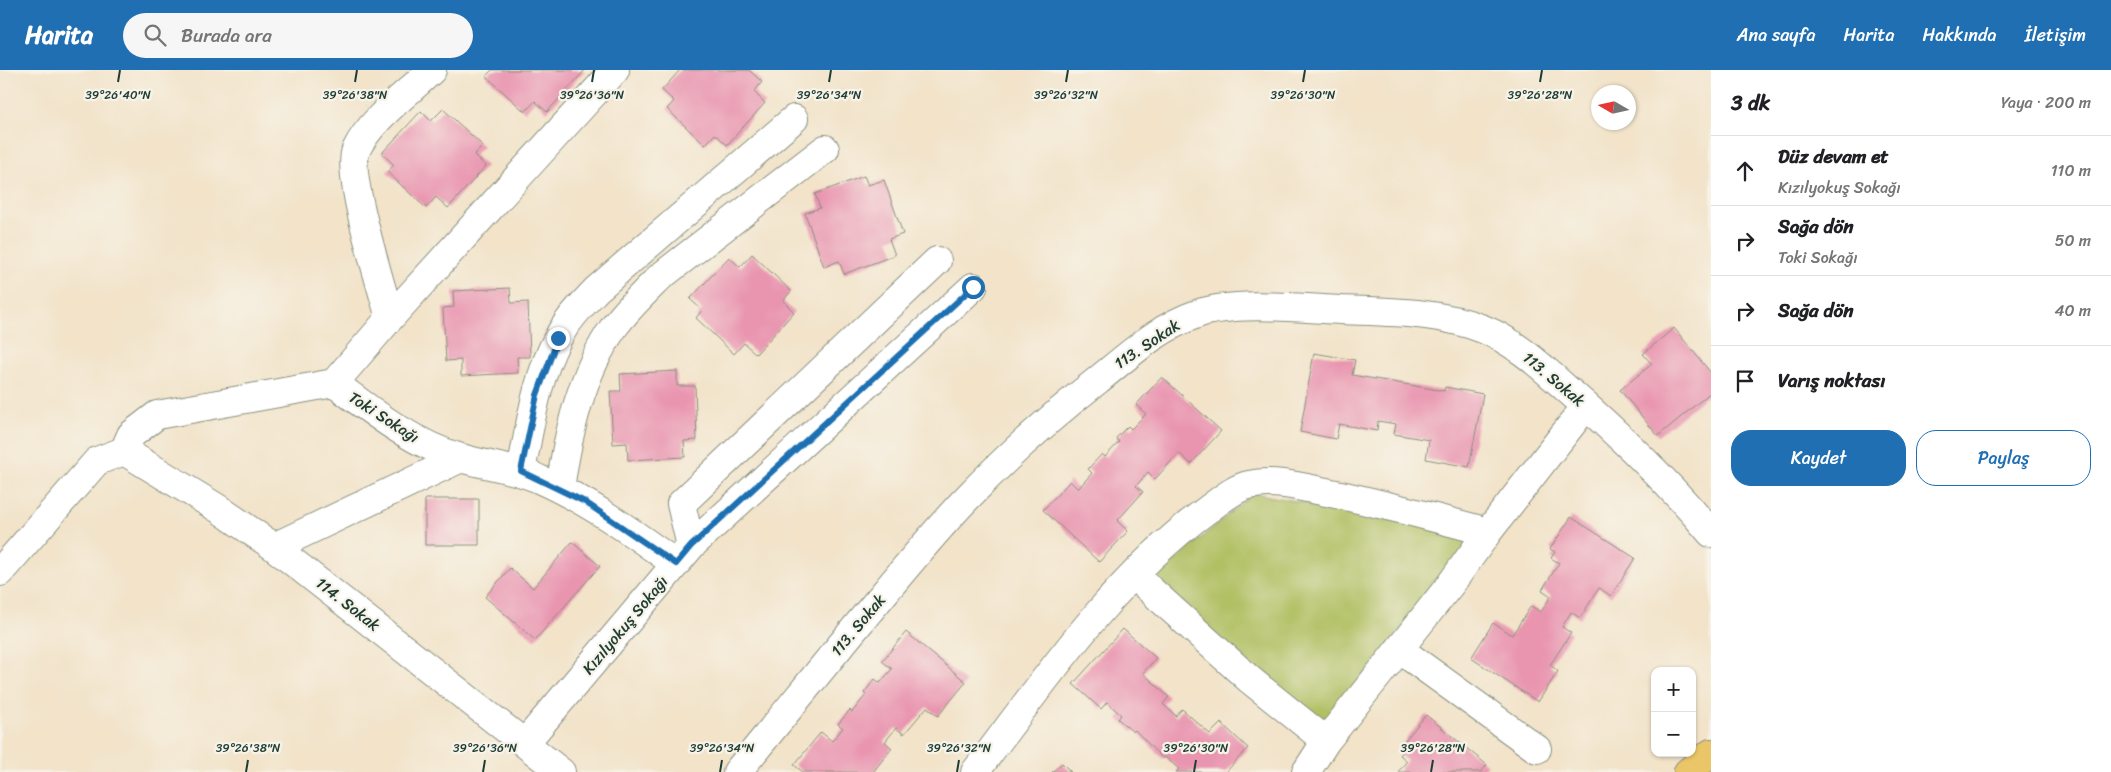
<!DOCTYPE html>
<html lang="tr">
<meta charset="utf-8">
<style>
body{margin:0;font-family:Sriracha,sans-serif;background:#f6f6f6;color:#202124}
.controls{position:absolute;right:15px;bottom:15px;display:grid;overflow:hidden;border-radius:10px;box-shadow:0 1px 4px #0004}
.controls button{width:45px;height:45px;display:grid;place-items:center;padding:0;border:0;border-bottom:1px solid #e0e0e0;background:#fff;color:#202124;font:25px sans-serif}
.compass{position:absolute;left:1591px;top:15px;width:45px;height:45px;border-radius:50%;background:#fff;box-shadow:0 1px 4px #0004;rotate:279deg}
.stop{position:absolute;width:15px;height:15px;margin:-11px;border:4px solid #1f6fb2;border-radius:50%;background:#fff}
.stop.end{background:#1f6fb2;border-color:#fff;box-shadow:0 1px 5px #0008}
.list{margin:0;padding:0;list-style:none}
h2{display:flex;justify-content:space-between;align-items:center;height:65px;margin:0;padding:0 20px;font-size:21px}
h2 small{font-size:16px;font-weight:400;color:#757577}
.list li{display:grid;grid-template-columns:32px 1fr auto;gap:15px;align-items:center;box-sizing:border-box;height:70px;padding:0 20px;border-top:1px solid #e0e0e0}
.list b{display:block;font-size:19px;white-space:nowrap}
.list p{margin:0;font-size:16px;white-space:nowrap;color:#757577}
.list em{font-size:16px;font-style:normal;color:#757577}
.actions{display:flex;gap:10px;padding:15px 20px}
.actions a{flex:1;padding:11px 0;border:1px solid #1f6fb2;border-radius:20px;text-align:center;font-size:18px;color:#1f6fb2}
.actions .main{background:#1f6fb2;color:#fff}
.icon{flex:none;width:28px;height:28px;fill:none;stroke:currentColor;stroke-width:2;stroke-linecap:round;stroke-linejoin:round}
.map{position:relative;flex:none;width:1711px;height:702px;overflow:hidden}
header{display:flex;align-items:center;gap:30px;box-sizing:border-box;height:70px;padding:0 25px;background:#1f6fb2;color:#fff}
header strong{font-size:24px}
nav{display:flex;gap:28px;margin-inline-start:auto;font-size:18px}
.search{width:350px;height:45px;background:#f6f6f6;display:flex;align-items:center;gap:12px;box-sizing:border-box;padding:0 18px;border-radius:28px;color:#757577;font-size:19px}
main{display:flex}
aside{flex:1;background:#fff}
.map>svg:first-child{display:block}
</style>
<header>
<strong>Harita</strong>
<div class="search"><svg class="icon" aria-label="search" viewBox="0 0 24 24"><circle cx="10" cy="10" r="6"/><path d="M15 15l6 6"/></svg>Burada ara</div>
<nav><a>Ana sayfa</a><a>Harita</a><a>Hakkında</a><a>İletişim</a></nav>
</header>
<main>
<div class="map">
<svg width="1711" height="702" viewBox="0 0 1711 702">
<rect width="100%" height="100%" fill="#f7f3e8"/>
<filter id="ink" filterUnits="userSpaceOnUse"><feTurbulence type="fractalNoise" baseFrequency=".02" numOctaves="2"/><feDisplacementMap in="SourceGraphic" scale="10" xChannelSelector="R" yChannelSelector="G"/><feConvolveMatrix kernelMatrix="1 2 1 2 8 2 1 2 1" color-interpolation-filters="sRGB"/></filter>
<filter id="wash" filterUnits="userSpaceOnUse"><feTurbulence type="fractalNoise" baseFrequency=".0096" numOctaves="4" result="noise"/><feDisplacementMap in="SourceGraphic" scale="20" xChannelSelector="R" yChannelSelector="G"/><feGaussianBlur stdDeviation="1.12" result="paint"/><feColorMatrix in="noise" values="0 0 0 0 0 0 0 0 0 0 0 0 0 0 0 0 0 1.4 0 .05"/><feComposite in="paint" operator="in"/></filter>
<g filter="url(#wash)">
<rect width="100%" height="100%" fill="#f2e3c9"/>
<path fill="#b1c063" stroke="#687e4c" d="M 1253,423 L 1476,466 L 1326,653 L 1238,586 L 1155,508 Z"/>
<g id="blocks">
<path fill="#e995b0" d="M 492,0 L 585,0 L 547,42 L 535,31 L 525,42 L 486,6 Z
M 680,0 L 749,0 L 762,12 L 754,22 L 765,33 L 727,75 L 715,64 L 705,75 L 667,39 L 674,31 L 662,20 Z
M 443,39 L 483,76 L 474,85 L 486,96 L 448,138 L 436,127 L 426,138 L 387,102 L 394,95 L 382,83 L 421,41 L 431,51 Z
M 864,106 L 868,115 L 884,110 L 903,164 L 889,169 L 895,185 L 844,204 L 839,191 L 824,197 L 805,143 L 820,138 L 815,124 Z
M 752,184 L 791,221 L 783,231 L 794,242 L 756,284 L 744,273 L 734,284 L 696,248 L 702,240 L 690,229 L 729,187 L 740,197 Z
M 510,218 L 511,233 L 528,232 L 530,287 L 517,287 L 518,303 L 461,306 L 461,290 L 446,291 L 443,238 L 454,237 L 453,221 Z
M 1674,258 L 1711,303 L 1711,322 L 1658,366 L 1620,320 L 1652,294 L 1643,284 Z
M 1314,283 L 1355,290 L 1352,305 L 1444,321 L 1445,317 L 1483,324 L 1469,397 L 1426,389 L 1429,370 L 1394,364 L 1396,354 L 1378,351 L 1377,361 L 1339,354 L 1336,369 L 1300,362 Z
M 677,301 L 677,316 L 695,316 L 697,370 L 684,371 L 685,387 L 628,390 L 627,373 L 613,374 L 610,321 L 621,321 L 620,304 Z
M 1162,307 L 1221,361 L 1191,394 L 1179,383 L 1155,409 L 1148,402 L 1136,416 L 1143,422 L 1117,451 L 1128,461 L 1099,492 L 1043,440 L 1070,411 L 1078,419 L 1092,403 L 1088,399 L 1102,384 L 1105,387 L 1119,372 L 1116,368 L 1128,356 L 1131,359 L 1146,344 L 1136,335 Z
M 425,429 L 479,429 L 479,475 L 425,475 Z
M 1571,447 L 1635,488 L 1611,526 L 1599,518 L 1580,548 L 1571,542 L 1562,557 L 1571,563 L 1550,595 L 1558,601 L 1538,632 L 1471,588 L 1493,553 L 1512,565 L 1531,536 L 1541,542 L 1551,526 L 1542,520 L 1559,493 L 1551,488 L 1555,482 L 1550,479 Z
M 572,472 L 600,496 L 535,570 L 485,527 L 510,498 L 533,518 Z
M 1123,559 L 1156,588 L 1143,603 L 1169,627 L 1163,634 L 1176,646 L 1182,639 L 1210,664 L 1221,653 L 1248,678 L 1226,702 L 1176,702 L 1179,699 L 1165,687 L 1163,689 L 1135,660 L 1133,662 L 1118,649 L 1121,645 L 1107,632 L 1101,639 L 1073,614 Z
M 906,562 L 966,612 L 938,646 L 927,637 L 904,664 L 896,658 L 885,672 L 892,678 L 873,702 L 803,702 L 794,695 L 821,662 L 832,671 L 843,658 L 838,654 L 850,640 L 852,642 L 866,625 L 864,623 L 875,609 L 880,613 L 892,599 L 882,591 Z
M 1426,645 L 1487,695 L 1481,702 L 1398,702 L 1407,691 L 1400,685 L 1405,679 L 1401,675 Z
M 1062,693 L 1071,702 L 1052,702 Z"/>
</g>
</g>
<g filter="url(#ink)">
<use href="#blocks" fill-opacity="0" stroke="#88907e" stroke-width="1"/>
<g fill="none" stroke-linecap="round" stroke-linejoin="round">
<g stroke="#88907e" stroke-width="30">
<path id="minor" d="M 390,248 C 382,218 345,103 356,80 C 370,50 408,23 432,0
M 334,313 C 374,343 413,374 461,388 C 488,396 516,398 541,410 C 590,432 633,463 676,494
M 124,381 L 219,439 L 274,477 L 561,702
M 521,401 C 530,357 536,308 558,268 C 567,250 582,235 596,220 L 794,49
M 560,419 C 568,363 581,304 614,257 C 627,239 644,223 660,207 L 825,79
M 691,476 L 681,434 L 937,191
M 274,477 L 461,388
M 0,502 L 97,391 L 124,381 L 131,365 L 157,345 L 334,313 L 390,248 L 615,0
M 1134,505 L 1249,609 L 1326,671
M 1399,579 L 1537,679
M 525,673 L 691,476 L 973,217
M 737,702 C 785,644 832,585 881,527 C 909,493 937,459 967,428 C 1008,385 1052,346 1098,310 C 1129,285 1159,257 1197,244 C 1234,231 1300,238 1340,240 C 1388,242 1438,241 1483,259 C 1516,272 1543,298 1569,321 C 1620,365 1668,412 1711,463
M 975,702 C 1044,611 1114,508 1207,440 C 1220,431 1234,418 1249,415 C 1276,409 1305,418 1331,423 C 1384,434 1436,448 1488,462
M 1306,702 L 1326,671 L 1450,515 L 1488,462 L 1586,336"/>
</g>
<g stroke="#88907e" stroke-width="30">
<path id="major" d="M 1688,702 L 1711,683"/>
</g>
<use href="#minor" stroke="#fff" stroke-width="28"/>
<use href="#major" stroke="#ebc669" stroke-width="28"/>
</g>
</g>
<g fill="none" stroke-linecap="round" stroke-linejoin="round" filter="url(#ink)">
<path stroke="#1f6fb2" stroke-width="6" d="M 558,268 L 537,325 L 521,401 L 585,432 L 676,494 L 691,476 L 973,217"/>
</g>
<path fill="none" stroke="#1f3d34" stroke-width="2" d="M 118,12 L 120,0M 355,12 L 357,0M 592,12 L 594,0M 829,12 L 831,0M 1066,12 L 1068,0M 1303,12 L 1305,0M 1540,12 L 1542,0M 246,702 L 248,690M 483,702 L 485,690M 720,702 L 722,690M 957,702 L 959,690M 1194,702 L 1196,690M 1431,702 L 1433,690"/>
<g text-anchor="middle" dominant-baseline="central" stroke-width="4.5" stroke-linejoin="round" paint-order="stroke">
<g font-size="16" fill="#1f3d34" stroke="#f7f3e8">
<text transform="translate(1147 274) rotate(-34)">113. Sokak</text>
<text transform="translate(1554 309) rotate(40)">113. Sokak</text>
<text transform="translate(384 347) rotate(33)">Toki Sokağı</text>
<text transform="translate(348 534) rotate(38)">114. Sokak</text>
<text transform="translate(625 555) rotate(-50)">Kızılyokuş Sokağı</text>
<text transform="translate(858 555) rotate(-50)">113. Sokak</text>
</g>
</g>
<g font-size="12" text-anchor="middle" fill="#1f3d34" stroke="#f7f3e8" stroke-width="4.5" stroke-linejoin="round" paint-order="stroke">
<text x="118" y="29">39°26'40"N</text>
<text x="355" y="29">39°26'38"N</text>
<text x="592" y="29">39°26'36"N</text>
<text x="829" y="29">39°26'34"N</text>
<text x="1066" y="29">39°26'32"N</text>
<text x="1303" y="29">39°26'30"N</text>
<text x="1540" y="29">39°26'28"N</text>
<text x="248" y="682">39°26'38"N</text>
<text x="485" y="682">39°26'36"N</text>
<text x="722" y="682">39°26'34"N</text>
<text x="959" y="682">39°26'32"N</text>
<text x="1196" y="682">39°26'30"N</text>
<text x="1433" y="682">39°26'28"N</text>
</g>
</svg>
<div class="controls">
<button>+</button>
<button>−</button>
</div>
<svg class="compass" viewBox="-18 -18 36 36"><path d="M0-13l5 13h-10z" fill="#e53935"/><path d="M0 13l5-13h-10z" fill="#757577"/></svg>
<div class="stop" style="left:973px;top:217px"></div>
<div class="stop end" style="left:558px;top:268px"></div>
</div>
<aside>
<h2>3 dk<small>Yaya · 200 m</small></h2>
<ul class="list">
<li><svg class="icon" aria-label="ahead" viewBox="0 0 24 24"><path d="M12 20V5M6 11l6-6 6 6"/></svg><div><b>Düz devam et</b><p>Kızılyokuş Sokağı</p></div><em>110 m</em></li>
<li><svg class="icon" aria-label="right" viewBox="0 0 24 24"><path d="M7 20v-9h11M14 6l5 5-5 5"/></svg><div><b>Sağa dön</b><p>Toki Sokağı</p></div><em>50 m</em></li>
<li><svg class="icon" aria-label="right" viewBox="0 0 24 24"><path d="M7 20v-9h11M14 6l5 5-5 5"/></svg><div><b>Sağa dön</b></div><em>40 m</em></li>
<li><svg class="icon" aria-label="arrive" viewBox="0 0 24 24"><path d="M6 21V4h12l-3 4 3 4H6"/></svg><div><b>Varış noktası</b></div></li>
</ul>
<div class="actions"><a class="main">Kaydet</a><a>Paylaş</a></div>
</aside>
</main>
